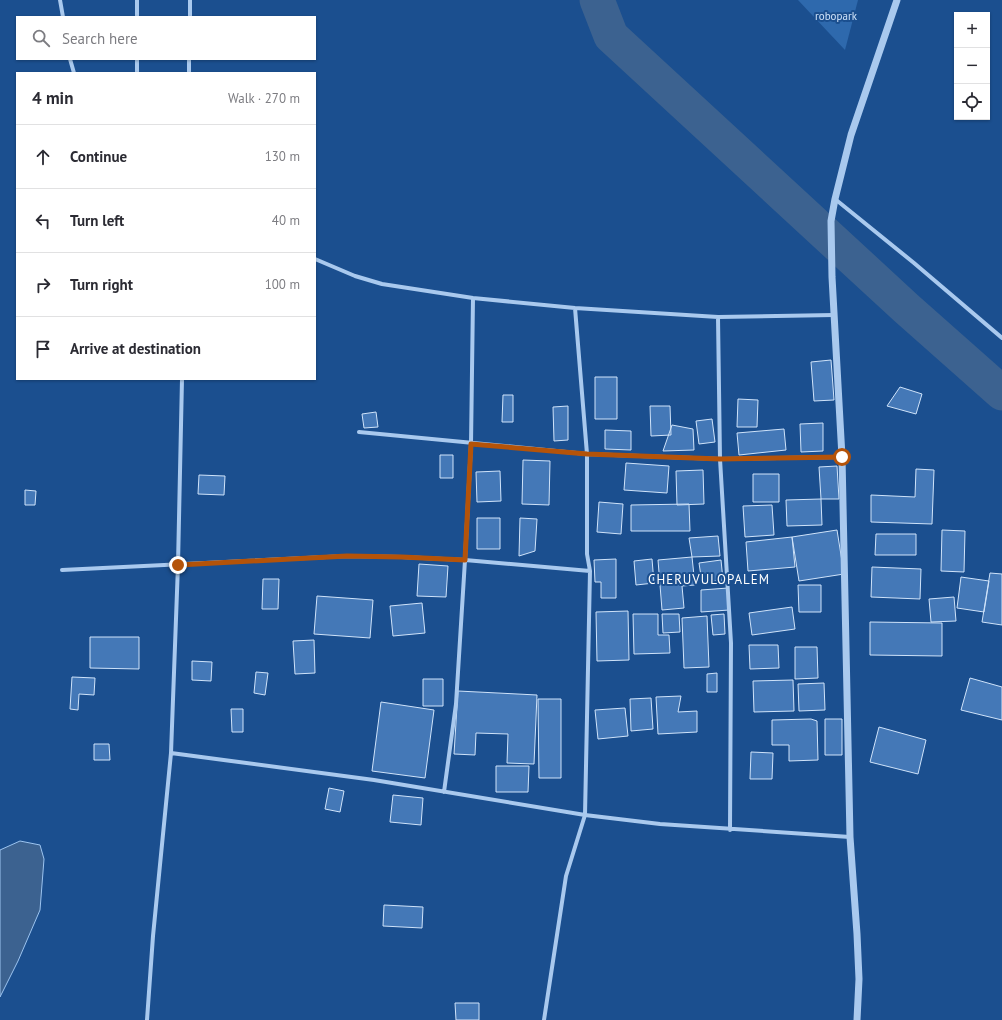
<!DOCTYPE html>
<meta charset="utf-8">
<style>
body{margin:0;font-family:"PT Sans",sans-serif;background:#f2f2f3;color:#2b2b33}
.controls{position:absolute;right:12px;top:12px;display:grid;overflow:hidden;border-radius:0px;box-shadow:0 1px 3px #0004}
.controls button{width:36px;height:36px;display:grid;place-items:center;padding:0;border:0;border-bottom:1px solid #e1e1e2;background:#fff;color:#2b2b33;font:20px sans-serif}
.stop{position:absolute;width:12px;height:12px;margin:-9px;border:3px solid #b45309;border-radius:50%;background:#fff}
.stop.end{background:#b45309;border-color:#fff;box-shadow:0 1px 4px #0008}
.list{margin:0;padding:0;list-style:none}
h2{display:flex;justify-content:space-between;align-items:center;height:52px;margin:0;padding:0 16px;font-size:17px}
h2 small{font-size:13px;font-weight:400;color:#7c7c81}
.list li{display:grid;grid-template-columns:26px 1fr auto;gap:12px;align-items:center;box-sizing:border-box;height:64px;padding:0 16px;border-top:1px solid #e1e1e2}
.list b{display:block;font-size:15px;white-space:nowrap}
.list em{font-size:13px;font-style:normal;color:#7c7c81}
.icon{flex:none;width:22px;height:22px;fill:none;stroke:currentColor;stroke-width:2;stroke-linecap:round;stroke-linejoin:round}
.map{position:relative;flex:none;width:1002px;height:1020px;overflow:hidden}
.search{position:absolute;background:#fff;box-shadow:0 1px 3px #0004;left:16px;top:16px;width:300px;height:44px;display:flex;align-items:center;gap:10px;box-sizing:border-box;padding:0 14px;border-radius:0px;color:#7c7c81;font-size:15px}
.panel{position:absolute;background:#fff;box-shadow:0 1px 3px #0004;left:16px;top:72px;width:300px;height:308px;border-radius:0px}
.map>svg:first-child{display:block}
</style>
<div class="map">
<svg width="1002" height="1020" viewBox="0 0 1002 1020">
<rect width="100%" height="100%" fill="#1b4f8f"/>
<path fill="#2e69ad" d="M 798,0 L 858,0 L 845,50 Z"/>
<path fill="#3c6290" stroke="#9cc4f0" d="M 20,841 L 40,845 L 44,859 L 40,910 L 18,961 L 0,997 L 0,850 Z"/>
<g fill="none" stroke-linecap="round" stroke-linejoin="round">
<path stroke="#3c6290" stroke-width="35" d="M 597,0 L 611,36 L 906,308 L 1002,393"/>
</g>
<path fill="#4478b7" stroke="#cfe3fa" d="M 831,360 L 834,400 L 814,401 L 811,362 Z
M 595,377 L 617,377 L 617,419 L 595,419 Z
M 900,387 L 922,394 L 916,414 L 887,406 Z
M 503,395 L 513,395 L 513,422 L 502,422 Z
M 738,399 L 758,400 L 757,427 L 737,427 Z
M 568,406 L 568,440 L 554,441 L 553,407 Z
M 650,406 L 670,406 L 671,435 L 651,436 Z
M 376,412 L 378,427 L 364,428 L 362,414 Z
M 712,419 L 715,442 L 699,444 L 696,421 Z
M 823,423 L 823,451 L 801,452 L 800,424 Z
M 672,425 L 693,429 L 694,450 L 663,451 Z
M 784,429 L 786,450 L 739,455 L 737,433 Z
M 605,430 L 631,431 L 631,450 L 605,449 Z
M 440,455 L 453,455 L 453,478 L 440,478 Z
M 523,460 L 550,461 L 549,505 L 522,504 Z
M 626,463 L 669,466 L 667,493 L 624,490 Z
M 837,466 L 839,499 L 821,499 L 819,467 Z
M 916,469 L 934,470 L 932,524 L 871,522 L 871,495 L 915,497 Z
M 703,470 L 704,504 L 677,505 L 676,471 Z
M 500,471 L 501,501 L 477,502 L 476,472 Z
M 753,474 L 779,474 L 779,502 L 753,502 Z
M 199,475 L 225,476 L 224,495 L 198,494 Z
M 25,490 L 36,491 L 35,505 L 25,505 Z
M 821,499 L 822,525 L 787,526 L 786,500 Z
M 599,502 L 623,504 L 621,534 L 597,532 Z
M 689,504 L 690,531 L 631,531 L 631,505 Z
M 772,505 L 774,535 L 745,537 L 743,506 Z
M 477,518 L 500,518 L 500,549 L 477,549 Z
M 520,518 L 537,519 L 535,551 L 519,556 Z
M 837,530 L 844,574 L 799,581 L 792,537 Z
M 942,530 L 965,531 L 964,572 L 941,571 Z
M 876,534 L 916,534 L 916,555 L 875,555 Z
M 718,536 L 720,556 L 692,557 L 689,538 Z
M 792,537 L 795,567 L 748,571 L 746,542 Z
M 692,557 L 695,585 L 682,586 L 684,608 L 662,610 L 658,560 Z
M 616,559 L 616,598 L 601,598 L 601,582 L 595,582 L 594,560 Z
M 652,559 L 654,583 L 636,585 L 634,561 Z
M 721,560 L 723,580 L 702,583 L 699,563 Z
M 419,564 L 448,566 L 446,597 L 417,596 Z
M 872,567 L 921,569 L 920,599 L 871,597 Z
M 990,573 L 1002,574 L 1002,625 L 982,622 Z
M 961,577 L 989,581 L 984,612 L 957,608 Z
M 263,579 L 279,579 L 278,609 L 262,609 Z
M 798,585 L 821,585 L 821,612 L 799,612 Z
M 728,588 L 729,610 L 701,612 L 701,590 Z
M 317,596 L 373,600 L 370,638 L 314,634 Z
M 954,597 L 956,621 L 931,622 L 929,599 Z
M 422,603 L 425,633 L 393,636 L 390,606 Z
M 792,607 L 795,629 L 752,635 L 749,613 Z
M 628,611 L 629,660 L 597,661 L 596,612 Z
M 633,614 L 658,614 L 658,635 L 669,635 L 670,653 L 634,654 Z
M 662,614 L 679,614 L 680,632 L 663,633 Z
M 724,614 L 725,634 L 713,635 L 711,615 Z
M 707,616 L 709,667 L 684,668 L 682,618 Z
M 870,622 L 942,623 L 942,656 L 870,655 Z
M 90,637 L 139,637 L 139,669 L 90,668 Z
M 314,640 L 315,673 L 295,674 L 293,641 Z
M 749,645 L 778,645 L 779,668 L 750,669 Z
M 795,647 L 817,647 L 818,678 L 795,679 Z
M 192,661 L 212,662 L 211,681 L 192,680 Z
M 256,672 L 268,673 L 265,695 L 254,693 Z
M 717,673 L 717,692 L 707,692 L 707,674 Z
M 72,677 L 95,678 L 94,695 L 79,694 L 78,710 L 70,709 Z
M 970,678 L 1002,687 L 1002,720 L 961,710 Z
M 423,679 L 443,679 L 443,706 L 423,706 Z
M 793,680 L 794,711 L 754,712 L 753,681 Z
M 824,683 L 825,710 L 799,711 L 798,684 Z
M 458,691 L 537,695 L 534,764 L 507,763 L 508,734 L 476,733 L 475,755 L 454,754 Z
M 681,696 L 678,712 L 697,711 L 697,732 L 658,734 L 656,697 Z
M 651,698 L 653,729 L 631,731 L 630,699 Z
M 538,699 L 561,699 L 561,778 L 539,778 Z
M 381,702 L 434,710 L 425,778 L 372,771 Z
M 625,708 L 628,736 L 598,739 L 595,710 Z
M 231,709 L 243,709 L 243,732 L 232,732 Z
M 811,719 L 817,721 L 818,760 L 789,761 L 789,745 L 772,745 L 772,720 Z
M 825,719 L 842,719 L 842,755 L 825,755 Z
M 879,727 L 926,740 L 918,774 L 870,762 Z
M 94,744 L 109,744 L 110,760 L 94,760 Z
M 751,752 L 773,753 L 772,779 L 750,779 Z
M 496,766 L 529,766 L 528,792 L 496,792 Z
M 329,788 L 344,791 L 340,812 L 325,809 Z
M 393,795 L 423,798 L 421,825 L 390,822 Z
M 384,905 L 423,907 L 422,928 L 383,926 Z
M 455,1003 L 479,1003 L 479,1020 L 456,1020 Z"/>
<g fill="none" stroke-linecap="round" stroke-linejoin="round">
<path stroke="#a9c9ee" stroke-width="4" d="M 60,0 L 63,17
M 137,17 L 137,0
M 190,17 L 190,0
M 70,59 L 74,73
M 137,73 L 137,59
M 189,73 L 189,59
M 835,199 L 914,263 L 1002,338
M 315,259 L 355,276 L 382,284 L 473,298 L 575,308 L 718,317 L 834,315
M 718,317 L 720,459 L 731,643 L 730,830
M 359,432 L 587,454 L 720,459 L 842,457
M 62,570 L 347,556 L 402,557 L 465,560 L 590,571
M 171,753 L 374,780 L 585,815 L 660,824 L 850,837
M 444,792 L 456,704 L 465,560 L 471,444 L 473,298
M 147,1020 L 153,936 L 171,753 L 178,565 L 182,379
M 544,1020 L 566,876 L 585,815 L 590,571 L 587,554 L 587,454 L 575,308"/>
<path stroke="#a9c9ee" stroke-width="7" d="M 857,1020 L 859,979 L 857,934 L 850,837 L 842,457 L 832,277 L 831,221 L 835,199 L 851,135 L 897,0"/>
</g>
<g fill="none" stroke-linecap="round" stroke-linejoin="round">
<path stroke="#b45309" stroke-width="5" d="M 178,565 L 347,556 L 402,557 L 465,560 L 471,444 L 587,454 L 720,459 L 842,457"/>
</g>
<g text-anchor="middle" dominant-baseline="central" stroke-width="4" stroke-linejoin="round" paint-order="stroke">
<g font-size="11" fill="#cfe3fa" stroke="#1b4f8f">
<text x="836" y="16">robopark</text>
</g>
<g font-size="13" letter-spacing="1" fill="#fff" stroke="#1b4f8f">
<text x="709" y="579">CHERUVULOPALEM</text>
</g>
</g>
</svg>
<div class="controls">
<button>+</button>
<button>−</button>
<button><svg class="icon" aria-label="locate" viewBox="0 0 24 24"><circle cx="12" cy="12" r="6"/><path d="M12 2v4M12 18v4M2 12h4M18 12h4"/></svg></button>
</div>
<div class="stop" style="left:842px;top:457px"></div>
<div class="stop end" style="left:178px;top:565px"></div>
<div class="search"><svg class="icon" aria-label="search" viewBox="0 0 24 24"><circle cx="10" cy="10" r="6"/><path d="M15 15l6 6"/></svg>Search here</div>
<section class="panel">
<h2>4 min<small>Walk · 270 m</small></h2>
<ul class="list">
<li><svg class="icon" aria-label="ahead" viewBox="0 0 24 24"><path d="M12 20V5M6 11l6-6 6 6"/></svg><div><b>Continue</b></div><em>130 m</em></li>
<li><svg class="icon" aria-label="left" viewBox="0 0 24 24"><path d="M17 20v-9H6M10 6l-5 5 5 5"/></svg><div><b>Turn left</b></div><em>40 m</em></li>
<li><svg class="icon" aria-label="right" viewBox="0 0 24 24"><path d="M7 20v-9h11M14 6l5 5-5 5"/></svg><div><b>Turn right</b></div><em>100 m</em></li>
<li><svg class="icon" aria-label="arrive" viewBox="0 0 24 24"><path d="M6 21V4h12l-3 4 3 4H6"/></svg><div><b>Arrive at destination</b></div></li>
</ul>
</section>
</div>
